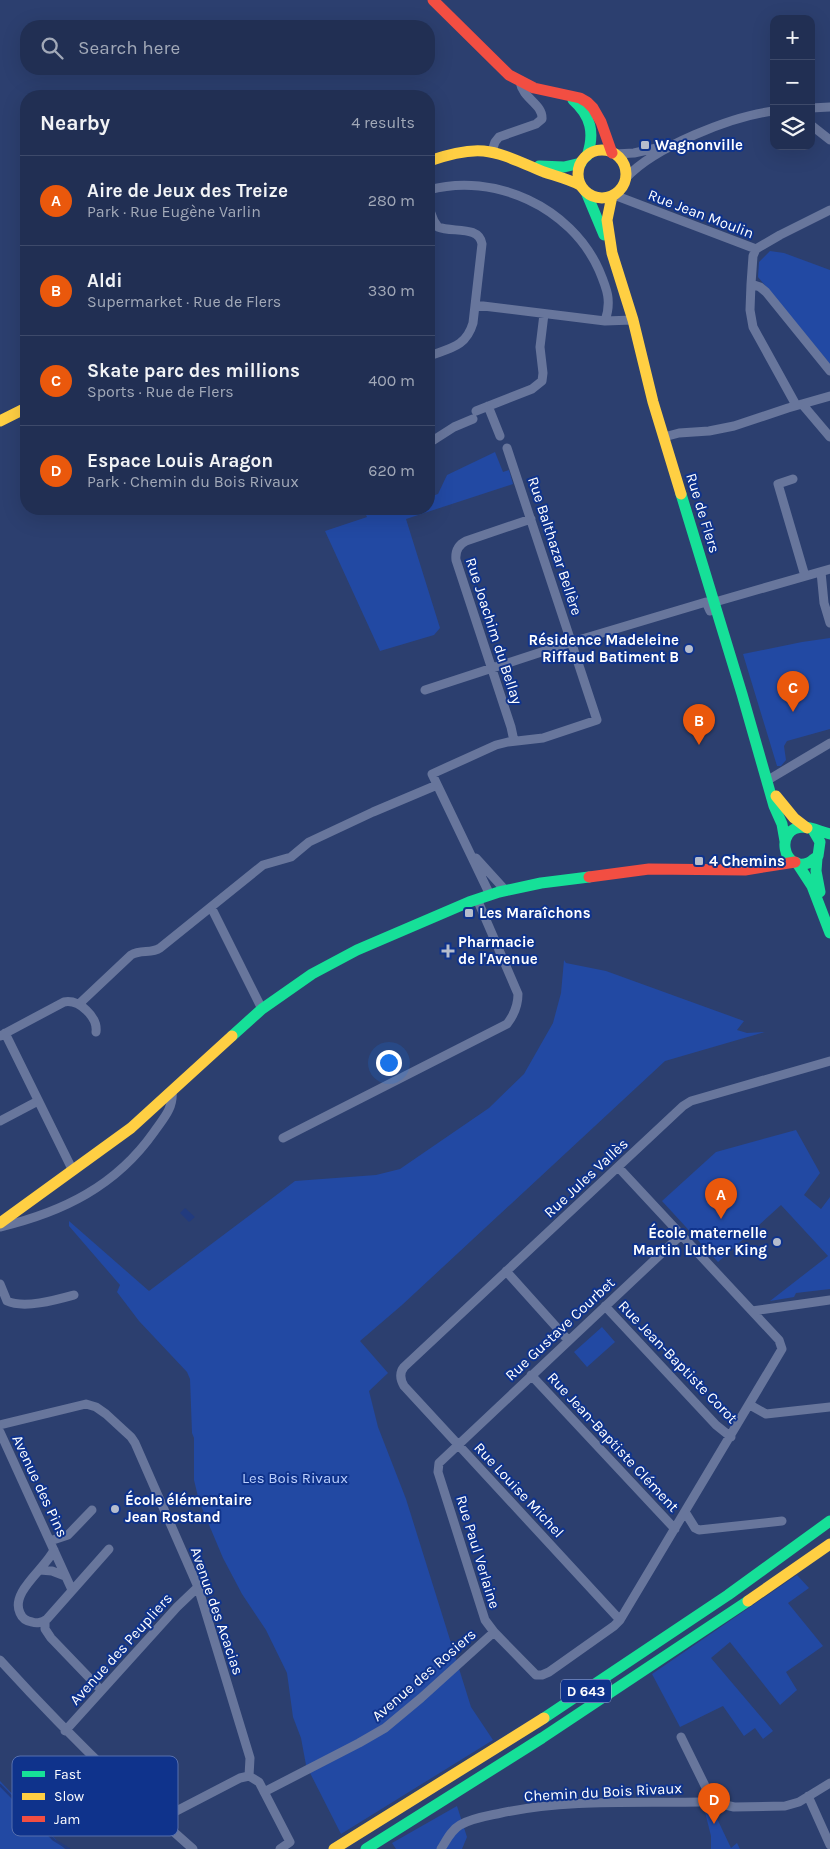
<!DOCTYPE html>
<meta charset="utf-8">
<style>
body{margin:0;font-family:Karla,sans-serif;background:#2d3b5d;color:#f1f3f6}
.controls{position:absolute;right:15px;top:15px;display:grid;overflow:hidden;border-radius:10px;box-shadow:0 5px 20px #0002}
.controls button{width:45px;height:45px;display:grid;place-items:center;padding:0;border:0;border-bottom:1px solid #3e4a6a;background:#212f53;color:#f1f3f6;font:25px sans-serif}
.you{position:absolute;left:388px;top:1062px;width:18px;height:18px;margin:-12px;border:4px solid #fff;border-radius:50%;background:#1a73e8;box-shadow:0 0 0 8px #1a73e833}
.badge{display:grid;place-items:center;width:32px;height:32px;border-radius:50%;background:#ea580c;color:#fff;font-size:16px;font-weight:700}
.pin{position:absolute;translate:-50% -41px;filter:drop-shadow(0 1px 2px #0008)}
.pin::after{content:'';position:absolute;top:26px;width:18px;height:15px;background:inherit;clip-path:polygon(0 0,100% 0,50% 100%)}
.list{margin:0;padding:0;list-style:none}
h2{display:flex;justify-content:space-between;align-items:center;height:65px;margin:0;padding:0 20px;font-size:21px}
h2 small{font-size:16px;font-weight:400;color:#a2a9b8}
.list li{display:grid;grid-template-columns:32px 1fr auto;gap:15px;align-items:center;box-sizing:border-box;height:90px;padding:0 20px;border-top:1px solid #3e4a6a}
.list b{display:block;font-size:19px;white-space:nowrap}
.list p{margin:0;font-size:16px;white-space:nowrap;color:#a2a9b8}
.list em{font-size:16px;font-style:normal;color:#a2a9b8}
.icon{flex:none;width:28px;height:28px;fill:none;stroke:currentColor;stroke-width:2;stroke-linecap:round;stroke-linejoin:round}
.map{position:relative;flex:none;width:830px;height:1849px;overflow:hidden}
.search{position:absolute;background:#212f53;box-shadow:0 5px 20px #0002;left:20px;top:20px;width:415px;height:55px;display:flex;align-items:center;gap:12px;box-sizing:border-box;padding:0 18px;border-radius:20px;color:#a2a9b8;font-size:19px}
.panel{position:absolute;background:#212f53;box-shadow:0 5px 20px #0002;left:20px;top:90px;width:415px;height:425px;border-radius:20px}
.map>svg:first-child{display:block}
</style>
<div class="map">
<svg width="830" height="1849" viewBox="0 0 830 1849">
<rect width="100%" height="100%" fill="#2c3f6f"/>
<path fill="#2249a3" d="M 770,251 L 784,253 L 830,270 L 830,364 L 758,277 L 759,262 Z
M 495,452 L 503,472 L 509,470 L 513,484 L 406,519 L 440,628 L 434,635 L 380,651 L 325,531 L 367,517 L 363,509 L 377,509 L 378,511 L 387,509 L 429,509 L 429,497 L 438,494 L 447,475 Z
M 830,638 L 830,729 L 787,741 L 784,746 L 786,760 L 781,766 L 777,766 L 743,654 L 802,642 Z
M 564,960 L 566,963 L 606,971 L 744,1021 L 737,1030 L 747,1033 L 765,1032 L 665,1061 L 402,1305 L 360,1341 L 388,1373 L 369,1391 L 378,1427 L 406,1499 L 471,1707 L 493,1740 L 341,1834 L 306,1765 L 301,1738 L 293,1717 L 287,1673 L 266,1630 L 242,1594 L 223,1558 L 199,1501 L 194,1480 L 194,1438 L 192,1433 L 190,1379 L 187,1372 L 139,1321 L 117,1292 L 120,1285 L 69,1226 L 69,1221 L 149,1291 L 295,1181 L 376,1175 L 400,1169 L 489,1108 L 524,1074 L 553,1023 L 561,993 Z
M 796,1130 L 820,1173 L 804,1195 L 821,1209 L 830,1197 L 830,1289 L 796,1293 L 794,1297 L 770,1301 L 828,1256 L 781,1205 L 718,1262 L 662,1201 L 716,1152 Z
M 602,1327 L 615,1342 L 587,1367 L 574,1352 Z
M 797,1575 L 809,1588 L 788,1603 L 823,1646 L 786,1672 L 797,1690 L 780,1705 L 730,1642 L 711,1658 L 773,1731 L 763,1739 L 755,1728 L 744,1736 L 723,1706 L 680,1727 L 652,1674 Z
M 0,1781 L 65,1849 L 66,1849 L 0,1849 Z
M 457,1806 L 467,1837 L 462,1849 L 396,1849 L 392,1843 Z
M 706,1808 L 712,1808 L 731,1848 L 737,1843 L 740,1849 L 711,1849 L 711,1836 L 705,1812 Z"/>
<path fill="#223b7e" d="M 185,1208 L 195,1217 L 189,1222 L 180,1213 Z"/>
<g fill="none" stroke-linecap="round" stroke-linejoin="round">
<path stroke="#223b7e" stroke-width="2.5" d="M 0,1785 L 54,1840 L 69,1849"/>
<path stroke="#68769c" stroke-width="9" d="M 811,108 L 830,107
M 811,125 L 830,140
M 492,151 L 495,142 L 499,137 L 536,124 L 542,119 C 543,104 523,99 520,82
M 615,154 L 634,153 L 661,147
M 626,178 C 654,147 732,116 774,111
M 429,190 C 494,172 571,207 599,270 C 607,289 612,301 605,321
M 614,195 L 756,249
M 429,208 L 434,221 L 438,227 C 452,233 479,225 482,244 L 473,323 C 466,347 450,348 429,356
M 756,249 L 753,256 L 751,284 L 750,310 L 753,327 L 796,405
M 756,249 L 780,235 L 830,210
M 751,284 L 760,287 L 766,292 L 830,371
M 475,305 L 605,321 L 633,320
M 802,404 L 830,437
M 488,406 L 500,436
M 476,411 L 532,389 L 542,381 L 543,373 L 540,347 L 544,314
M 664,437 L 679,433 L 709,431 L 734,426 L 788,408 L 830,396
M 429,443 L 454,427 L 473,419
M 793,479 L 778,484 L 805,576
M 821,572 L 824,603 L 830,623
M 715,602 L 830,569
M 425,690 L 572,642 L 706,602 L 710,611 L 716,609
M 514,741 L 511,727 L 456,560 C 455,551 458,545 466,541 L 531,519
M 768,780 L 830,743
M 476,858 L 506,891
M 490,895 L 432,774 L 496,745 L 508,742 L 543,738 L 597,720 L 507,448
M 211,907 L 262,1009
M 79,1004 L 131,955 C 141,949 151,954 160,948 L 263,865 L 291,857 L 309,842 L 373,812 L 437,785
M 5,1033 L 73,1171
M 0,1036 L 64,1002 C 79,999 98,1017 96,1032
M 0,1121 L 38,1101
M 283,1138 L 507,1024 C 514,1015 518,1005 518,994 L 477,899
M 618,1167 L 779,1340 L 782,1349 L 620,1620 L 614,1626 L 549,1672 L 542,1675 L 536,1675 L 494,1632 L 485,1620 L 438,1472 L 439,1463 L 681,1235
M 0,1227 C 63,1212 116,1186 154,1132 C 163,1119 174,1108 172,1091
M 506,1271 L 568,1340
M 0,1284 L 7,1301 C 24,1309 56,1300 74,1295
M 605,1306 L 716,1425 L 731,1437
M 752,1311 L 830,1300
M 531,1375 L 675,1529
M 750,1405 L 766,1414 L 830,1407
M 0,1425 L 86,1404 L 96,1407 L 106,1414 L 131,1437 L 135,1443 L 198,1587 L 250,1758 L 249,1776
M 0,1432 L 72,1590
M 685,1512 L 695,1528 L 699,1530 L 782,1521
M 50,1541 L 68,1535 L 92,1510
M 54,1550 C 45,1569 10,1592 20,1613 C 22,1618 26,1621 32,1622 C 38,1624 42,1622 47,1619 L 109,1549
M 40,1570 L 52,1571 L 65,1576
M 620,1620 L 404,1386 C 400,1379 399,1373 404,1367 L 683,1106 L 691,1101 L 830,1061
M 45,1621 L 45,1629 L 51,1638 L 101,1690
M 0,1660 C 61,1727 125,1790 193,1849
M 65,1731 L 177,1607 L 198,1587
M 681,1737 L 713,1802
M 249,1776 L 259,1782 L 290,1842 L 280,1849
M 264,1792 L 359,1743 L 385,1728 L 421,1698 L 494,1632
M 808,1796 L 830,1845
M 159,1820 L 240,1778 L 249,1776
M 441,1849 C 446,1841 451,1830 460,1825 C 472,1818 487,1816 501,1813 C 566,1799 634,1803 700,1802 L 713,1802 L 734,1807 L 785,1806 L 799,1802 L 830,1783"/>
<path stroke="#16e098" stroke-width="11" d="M 573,100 C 591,116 595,133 587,156
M 539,166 L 564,167 L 581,163
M 586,192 L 604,235
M 681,494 L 742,694 L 774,806 L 782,824 L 785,841
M 813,830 L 820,842 L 818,856 C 815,858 811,862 808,863 C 783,872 774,828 803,827 C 812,827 821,832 830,834
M 817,858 L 816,871 L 820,892
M 797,863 L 812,886 L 830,933
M 232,1036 L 262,1009 L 312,974 L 357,950 L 469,902 L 499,892 L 541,883 L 589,877
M 544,1718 L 728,1595 L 830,1521
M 366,1849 L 542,1738 L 748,1601"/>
<path stroke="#ffcf43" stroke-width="11" d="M578 174a24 24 0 1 1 48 0a24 24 0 1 1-48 0Z
M 429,161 C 483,142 494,151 544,172 C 556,176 568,179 580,185
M 612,196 L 607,220 L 612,253 L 633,320 L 653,402 L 681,494
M 0,421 L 26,408
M 776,796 L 794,818 L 807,828
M 0,1223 L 131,1128 L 232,1036
M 748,1601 L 830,1544
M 334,1849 L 544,1718"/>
<path stroke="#f24e42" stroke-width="11" d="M 433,0 L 509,75 L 534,88 L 580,98 L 587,102 L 593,108 L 601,122 L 612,153
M 589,877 L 649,869 L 745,870 L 795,862"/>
</g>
<g fill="#b5bccd" stroke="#0f338c" stroke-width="2">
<rect x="640" y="140" width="10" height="10" rx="2.5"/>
<circle cx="689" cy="649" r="5"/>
<rect x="694" y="856" width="10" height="10" rx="2.5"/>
<rect x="464" y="908" width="10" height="10" rx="2.5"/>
<path d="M445.5 943.5h5v5h5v5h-5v5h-5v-5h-5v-5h5z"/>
<circle cx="777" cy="1242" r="5"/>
<circle cx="115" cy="1509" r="5"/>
</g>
<g text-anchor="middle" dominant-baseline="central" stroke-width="4" stroke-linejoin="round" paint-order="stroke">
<rect fill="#0f338c" stroke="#b7c2dc" stroke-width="1" x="561" y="1679.5" width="50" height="23" rx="4"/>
<g font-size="14" font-weight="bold" fill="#fff">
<text x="586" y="1691">D 643</text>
</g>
<g font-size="15" font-weight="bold" fill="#fff" stroke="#0f338c" text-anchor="start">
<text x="655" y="145">Wagnonville</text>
<text x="679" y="640" text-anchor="end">Résidence Madeleine<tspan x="679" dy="17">Riffaud Batiment B</tspan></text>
<text x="709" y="861">4 Chemins</text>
<text x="479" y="913">Les Maraîchons</text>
<text x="458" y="942">Pharmacie<tspan x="458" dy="17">de l'Avenue</tspan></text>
<text x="767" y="1233" text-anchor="end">École maternelle<tspan x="767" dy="17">Martin Luther King</tspan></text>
<text x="125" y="1500">École élémentaire<tspan x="125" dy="17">Jean Rostand</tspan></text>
</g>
<g font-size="15" fill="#fff" stroke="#0f338c">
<text transform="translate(701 214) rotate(21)">Rue Jean Moulin</text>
<text transform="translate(703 513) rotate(73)">Rue de Flers</text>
<text transform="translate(555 546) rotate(72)">Rue Balthazar Bellère</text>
<text transform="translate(494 631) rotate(72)">Rue Joachim du Bellay</text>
<text transform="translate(586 1178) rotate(-43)">Rue Jules Vallès</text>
<text transform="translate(560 1329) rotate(-43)">Rue Gustave Courbet</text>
<text transform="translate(678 1362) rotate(46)">Rue Jean-Baptiste Corot</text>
<text transform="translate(613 1442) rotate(47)">Rue Jean-Baptiste Clément</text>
<text transform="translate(40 1486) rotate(65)">Avenue des Pins</text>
<text transform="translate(519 1490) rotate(47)">Rue Louise Michel</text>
<text transform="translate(478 1552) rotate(73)">Rue Paul Verlaine</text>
<text transform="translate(217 1611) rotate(71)">Avenue des Acacias</text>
<text transform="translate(121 1649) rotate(-48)">Avenue des Peupliers</text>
<text transform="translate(424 1675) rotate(-41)">Avenue des Rosiers</text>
<text transform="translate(603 1792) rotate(-3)">Chemin du Bois Rivaux</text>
</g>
<g font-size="15" fill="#bcd0fe" stroke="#0f338c">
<text x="295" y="1478">Les Bois Rivaux</text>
</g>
</g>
<rect x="12" y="1756" width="166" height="80" rx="8" fill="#0f338c" stroke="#5770ae" stroke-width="1"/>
<rect x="22" y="1771" width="23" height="6" fill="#16e098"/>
<rect x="22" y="1793" width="23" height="7" fill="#ffcf43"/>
<rect x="22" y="1816" width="23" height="6" fill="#f24e42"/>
<g font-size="14" fill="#fff">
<text x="54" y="1779">Fast</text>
<text x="54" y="1801">Slow</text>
<text x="54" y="1824">Jam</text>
</g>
</svg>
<div class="controls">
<button>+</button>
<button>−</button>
<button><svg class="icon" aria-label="layers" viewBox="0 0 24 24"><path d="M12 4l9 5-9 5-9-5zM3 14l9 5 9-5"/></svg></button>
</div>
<div class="you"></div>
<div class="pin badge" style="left:721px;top:1219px">A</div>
<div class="pin badge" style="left:699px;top:745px">B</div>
<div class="pin badge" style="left:793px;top:712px">C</div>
<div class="pin badge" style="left:714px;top:1824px">D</div>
<div class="search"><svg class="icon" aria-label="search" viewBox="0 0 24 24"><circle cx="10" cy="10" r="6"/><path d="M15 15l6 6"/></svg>Search here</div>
<section class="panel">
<h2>Nearby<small>4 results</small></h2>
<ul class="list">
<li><span class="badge">A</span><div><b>Aire de Jeux des Treize</b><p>Park · Rue Eugène Varlin</p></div><em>280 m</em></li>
<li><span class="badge">B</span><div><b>Aldi</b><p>Supermarket · Rue de Flers</p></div><em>330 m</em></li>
<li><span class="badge">C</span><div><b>Skate parc des millions</b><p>Sports · Rue de Flers</p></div><em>400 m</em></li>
<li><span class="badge">D</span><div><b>Espace Louis Aragon</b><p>Park · Chemin du Bois Rivaux</p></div><em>620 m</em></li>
</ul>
</section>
</div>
